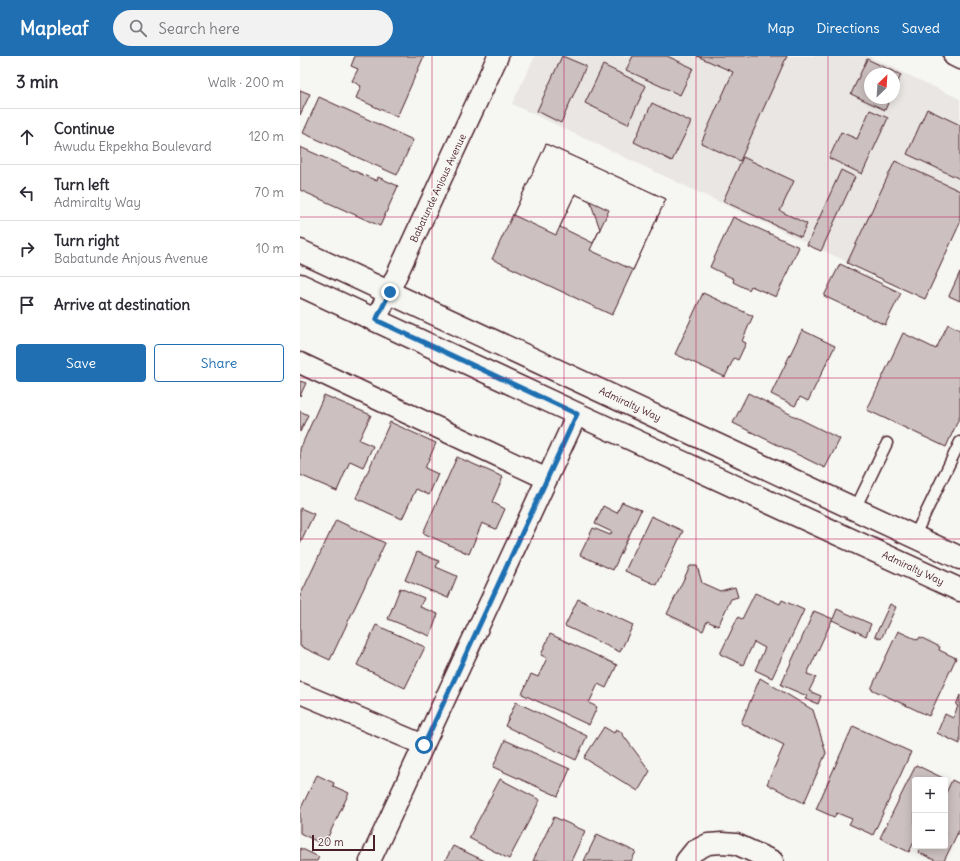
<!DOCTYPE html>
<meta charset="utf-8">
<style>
body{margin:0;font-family:Delius,sans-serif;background:#f2f2f3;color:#2b2b33}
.controls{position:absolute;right:12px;bottom:12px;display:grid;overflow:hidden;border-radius:4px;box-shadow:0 2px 10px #0003}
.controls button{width:36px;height:36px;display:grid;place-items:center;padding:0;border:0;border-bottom:1px solid #e1e1e2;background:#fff;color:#2b2b33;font:20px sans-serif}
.compass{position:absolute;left:564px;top:12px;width:36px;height:36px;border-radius:50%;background:#fff;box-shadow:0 2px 10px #0003;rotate:25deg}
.scale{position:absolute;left:12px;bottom:10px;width:63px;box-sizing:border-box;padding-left:4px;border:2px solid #4a1f2b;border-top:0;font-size:11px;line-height:14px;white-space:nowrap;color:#4a1f2b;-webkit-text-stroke:3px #f6f6f2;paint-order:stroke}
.stop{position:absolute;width:12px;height:12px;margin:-9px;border:3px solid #1f6fb2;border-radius:50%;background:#fff}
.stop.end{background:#1f6fb2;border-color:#fff;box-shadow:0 1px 4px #0008}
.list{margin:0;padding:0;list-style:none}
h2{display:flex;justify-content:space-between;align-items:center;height:52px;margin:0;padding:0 16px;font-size:17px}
h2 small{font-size:13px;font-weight:400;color:#7c7c81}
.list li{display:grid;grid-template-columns:26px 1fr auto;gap:12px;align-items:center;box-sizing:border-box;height:56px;padding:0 16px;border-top:1px solid #e1e1e2}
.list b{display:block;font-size:15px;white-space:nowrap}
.list p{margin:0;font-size:13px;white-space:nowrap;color:#7c7c81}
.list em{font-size:13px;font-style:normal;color:#7c7c81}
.actions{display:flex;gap:8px;padding:12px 16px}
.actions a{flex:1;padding:9px 0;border:1px solid #1f6fb2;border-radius:4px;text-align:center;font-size:14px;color:#1f6fb2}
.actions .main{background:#1f6fb2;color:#fff}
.icon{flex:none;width:22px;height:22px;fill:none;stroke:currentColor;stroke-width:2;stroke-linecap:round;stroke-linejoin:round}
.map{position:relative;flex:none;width:660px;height:805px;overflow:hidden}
header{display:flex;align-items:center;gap:24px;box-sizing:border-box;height:56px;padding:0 20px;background:#1f6fb2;color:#fff}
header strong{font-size:19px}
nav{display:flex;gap:22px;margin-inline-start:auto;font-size:14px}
.search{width:280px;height:36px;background:#f2f2f3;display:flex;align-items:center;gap:10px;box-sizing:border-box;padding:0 14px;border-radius:22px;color:#7c7c81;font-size:15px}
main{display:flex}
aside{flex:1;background:#fff}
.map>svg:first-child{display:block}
</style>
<header>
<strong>Mapleaf</strong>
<div class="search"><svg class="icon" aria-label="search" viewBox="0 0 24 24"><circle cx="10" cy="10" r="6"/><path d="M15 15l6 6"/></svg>Search here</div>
<nav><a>Map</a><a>Directions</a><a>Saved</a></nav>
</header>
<main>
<aside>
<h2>3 min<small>Walk · 200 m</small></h2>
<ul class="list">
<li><svg class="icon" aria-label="ahead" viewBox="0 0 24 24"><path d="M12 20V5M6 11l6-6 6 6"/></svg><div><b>Continue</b><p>Awudu Ekpekha Boulevard</p></div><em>120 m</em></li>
<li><svg class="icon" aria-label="left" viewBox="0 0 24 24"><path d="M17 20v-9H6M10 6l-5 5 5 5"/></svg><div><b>Turn left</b><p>Admiralty Way</p></div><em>70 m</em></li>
<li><svg class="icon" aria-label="right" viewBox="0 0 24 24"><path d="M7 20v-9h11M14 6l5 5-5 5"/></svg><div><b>Turn right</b><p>Babatunde Anjous Avenue</p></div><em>10 m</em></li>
<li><svg class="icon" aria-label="arrive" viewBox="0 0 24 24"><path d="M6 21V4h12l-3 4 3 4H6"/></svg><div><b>Arrive at destination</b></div></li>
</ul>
<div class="actions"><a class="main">Save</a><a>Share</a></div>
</aside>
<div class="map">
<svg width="660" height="805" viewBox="0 0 660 805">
<rect width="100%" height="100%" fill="#f6f6f2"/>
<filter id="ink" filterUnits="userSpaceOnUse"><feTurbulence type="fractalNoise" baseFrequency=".025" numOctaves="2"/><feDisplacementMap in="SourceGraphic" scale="8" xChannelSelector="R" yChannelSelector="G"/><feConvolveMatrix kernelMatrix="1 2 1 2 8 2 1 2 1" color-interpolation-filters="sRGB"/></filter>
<g filter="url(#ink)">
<path fill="#e9e6e3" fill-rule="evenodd" d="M 235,0 L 567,0 L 660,43 L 660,162 L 623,241 L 415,144 L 212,48 ZM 570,18 L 594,18 L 594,42 L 570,42 Z"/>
<path fill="#ccc1c0" stroke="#4a1f2b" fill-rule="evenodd" d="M 55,0 L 124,0 L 97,61 L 56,42 L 61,30 L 52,25 L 58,13 L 51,10 Z
M 262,0 L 286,10 L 261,67 L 237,55 Z
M 333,0 L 367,0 L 393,12 L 380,39 L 326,14 Z
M 397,0 L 487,0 L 440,105 L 401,87 L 433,16 Z
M 567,3 L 601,19 L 594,34 L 594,18 L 570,18 L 570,42 L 590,42 L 585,54 L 551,38 Z
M 303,9 L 346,30 L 328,68 L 285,47 Z
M 0,34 L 10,38 L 0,59 Z
M 19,41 L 113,84 L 97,119 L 3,77 Z
M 352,47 L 391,66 L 372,105 L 334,86 Z
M 627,53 L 660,69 L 660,123 L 607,98 Z
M 570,54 L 588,62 L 562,118 L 529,102 L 541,76 L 557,83 Z
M 246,88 L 366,143 L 312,259 L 192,203 ZM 275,138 L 290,145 L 300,173 L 293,187 L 260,171 Z
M 246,88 L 366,143 L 333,214 L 290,194 L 309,154 L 275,138 L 256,179 L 213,159 Z
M 0,91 L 77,125 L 78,121 L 98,130 L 80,170 L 0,134 Z
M 443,101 L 494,125 L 480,155 L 507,168 L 501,181 L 423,145 Z
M 595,105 L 660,135 L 660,167 L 625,243 L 547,207 Z
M 541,114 L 555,121 L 521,195 L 507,189 Z
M 433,161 L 499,191 L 476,241 L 451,230 L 449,234 L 433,226 L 434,223 L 410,211 Z
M 540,208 L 601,237 L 585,269 L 524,240 Z
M 660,216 L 660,245 L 649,240 Z
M 403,237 L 453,260 L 442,285 L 446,287 L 438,304 L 434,302 L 425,321 L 375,298 Z
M 648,268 L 660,274 L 660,360 L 646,391 L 567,354 L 603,277 L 636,293 Z
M 502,274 L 535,290 L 508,345 L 500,341 L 495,350 L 471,338 Z
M 0,325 L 6,327 L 0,340 Z
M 448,337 L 540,383 L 525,412 L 433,367 Z
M 24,339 L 71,359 L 59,384 L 73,390 L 63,411 L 50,405 L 37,435 L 0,419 L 0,393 Z
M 0,355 L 8,359 L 0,376 Z
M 90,366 L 136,387 L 125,412 L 138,418 L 129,439 L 116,433 L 102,463 L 56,442 Z
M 157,401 L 203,421 L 192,446 L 205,453 L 196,473 L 182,467 L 169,498 L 123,477 Z
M 322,446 L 341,454 L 313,514 L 280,499 L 293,472 L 310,479 L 312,476 L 295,468 L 303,450 L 317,457 Z
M 0,452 L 14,458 L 0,487 Z
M 351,460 L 383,475 L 357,529 L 325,515 Z
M 36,464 L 85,487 L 30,604 L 0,590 L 0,540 Z
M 117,496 L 139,505 L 136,511 L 157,520 L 148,542 L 105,524 Z
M 390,510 L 397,510 L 402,527 L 420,535 L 435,531 L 438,541 L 431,543 L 418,570 L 407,565 L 403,575 L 367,558 Z
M 100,532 L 124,542 L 120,551 L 138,558 L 130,580 L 88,563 Z
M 455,537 L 480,548 L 482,544 L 504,554 L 472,622 L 455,614 L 465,592 L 454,586 L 443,609 L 420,598 L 438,561 L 442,563 Z
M 278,543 L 333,569 L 320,596 L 265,570 Z
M 590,548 L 596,551 L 581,583 L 575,580 Z
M 537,553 L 571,568 L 566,580 L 532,564 L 507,618 L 516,621 L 509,635 L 521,640 L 518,648 L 505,643 L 507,640 L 481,629 L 514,555 L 533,563 Z
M 76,569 L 125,591 L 105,632 L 57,609 Z
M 598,575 L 618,584 L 620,581 L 640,591 L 639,594 L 656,602 L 629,660 L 571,633 Z
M 250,578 L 317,609 L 306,632 L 298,628 L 289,647 L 297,651 L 289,669 L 222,638 L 231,618 L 238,621 L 247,602 L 241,599 Z
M 460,622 L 513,654 L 526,697 L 504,747 L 467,728 L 484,689 L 441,667 Z
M 660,639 L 660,688 L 637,677 L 645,658 L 653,662 L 658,650 L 656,649 Z
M 216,646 L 287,680 L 276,704 L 205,670 Z
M 553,670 L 611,696 L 573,779 L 549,768 L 552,763 L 537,757 L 534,761 L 516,753 Z
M 304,671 L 314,677 L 316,673 L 320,675 L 350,715 L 338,735 L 284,702 Z
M 205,684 L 270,713 L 258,740 L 193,711 Z
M 616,709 L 645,723 L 615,724 L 615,784 L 609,796 L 580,782 Z
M 17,719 L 34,727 L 33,730 L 49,737 L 24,789 L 0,777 L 0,754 Z
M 200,723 L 240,744 L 209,803 L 169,782 Z
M 652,724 L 660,728 L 660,772 L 644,805 L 636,805 L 618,796 L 621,790 L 645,790 L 645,739 Z
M 254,761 L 285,775 L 271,805 L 233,805 Z
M 297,778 L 336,796 L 331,805 L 284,805 Z
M 153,790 L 185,805 L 145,805 Z
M 0,792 L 19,801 L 17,805 L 0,805 Z"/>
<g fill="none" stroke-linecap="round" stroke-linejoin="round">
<g stroke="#4a1f2b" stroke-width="13">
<path id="service" d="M 555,453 L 587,387
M 614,481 L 660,386"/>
</g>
<g stroke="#4a1f2b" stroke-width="23">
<path id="minor" d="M 654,0 L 660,3
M 76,264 L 198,0
M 0,307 L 247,423
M 0,637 L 124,689
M 70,805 L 277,358
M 386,805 L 394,795 L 408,788 L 422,787 L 436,788 L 473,805"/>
</g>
<g stroke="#4a1f2b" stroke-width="25">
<path id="primary" d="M 0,195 L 660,502
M 0,229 L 277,358 L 660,534"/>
</g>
<use href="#service" stroke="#f6f6f2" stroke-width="10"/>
<use href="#minor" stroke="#f6f6f2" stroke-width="20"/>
<use href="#primary" stroke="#f6f6f2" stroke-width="22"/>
</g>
</g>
<g fill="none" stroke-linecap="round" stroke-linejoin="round" filter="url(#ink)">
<path stroke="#1f6fb2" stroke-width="5" d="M 90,236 L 76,264 L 277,358 L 124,689"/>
</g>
<path fill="none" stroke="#c2185b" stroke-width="1" stroke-opacity="0.55" d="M 132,0 L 132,805M 264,0 L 264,805M 396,0 L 396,805M 528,0 L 528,805M 0,161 L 660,161M 0,322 L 660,322M 0,483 L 660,483M 0,644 L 660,644"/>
<g text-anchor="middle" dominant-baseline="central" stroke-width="3.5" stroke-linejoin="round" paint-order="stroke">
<g font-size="10" fill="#4a1f2b" stroke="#f6f6f2">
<text transform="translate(138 132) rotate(-65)">Babatunde Anjous Avenue</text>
<text transform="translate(330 348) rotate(25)">Admiralty Way</text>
<text transform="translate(613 512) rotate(25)">Admiralty Way</text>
</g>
</g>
</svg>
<div class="controls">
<button>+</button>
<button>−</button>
</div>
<svg class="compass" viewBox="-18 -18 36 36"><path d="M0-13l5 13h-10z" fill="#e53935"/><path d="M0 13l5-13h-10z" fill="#7c7c81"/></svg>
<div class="scale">20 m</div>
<div class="stop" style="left:124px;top:689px"></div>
<div class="stop end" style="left:90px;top:236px"></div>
</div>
</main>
